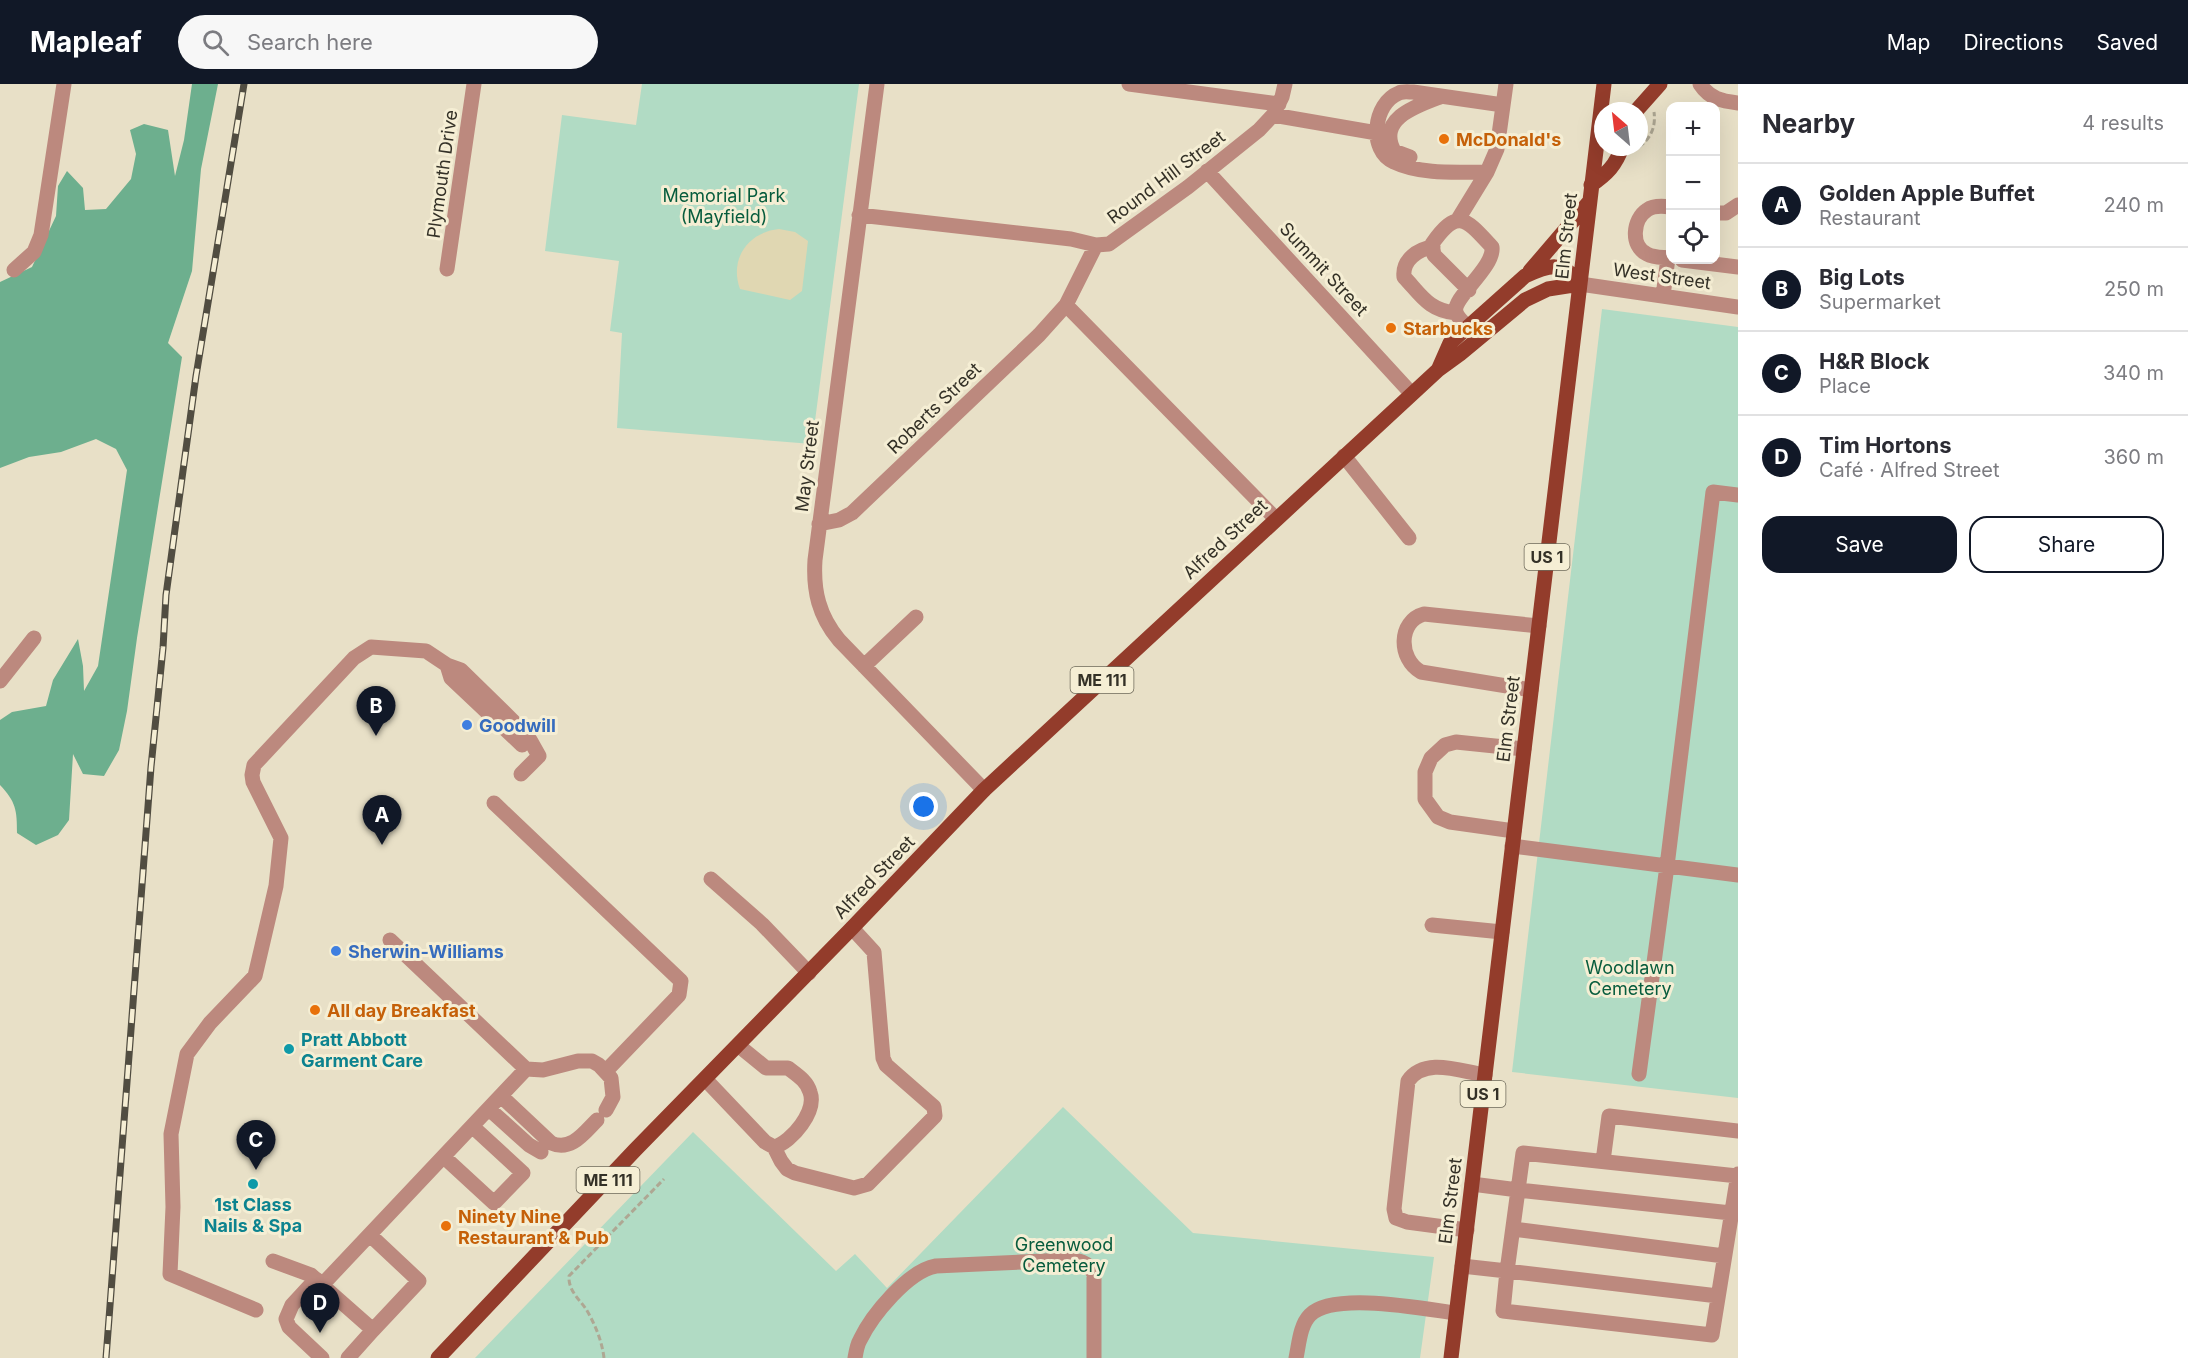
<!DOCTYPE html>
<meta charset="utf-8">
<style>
body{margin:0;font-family:Inter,sans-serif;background:#f7f7f7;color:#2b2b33}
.controls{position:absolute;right:18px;top:18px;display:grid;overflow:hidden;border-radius:12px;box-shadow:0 6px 24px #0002}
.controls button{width:54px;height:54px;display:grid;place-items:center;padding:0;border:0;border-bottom:2px solid #e1e1e2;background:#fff;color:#2b2b33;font:30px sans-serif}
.compass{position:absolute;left:1594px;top:18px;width:54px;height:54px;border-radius:50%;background:#fff;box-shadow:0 6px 24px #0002;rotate:332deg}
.you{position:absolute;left:924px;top:723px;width:21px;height:21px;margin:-15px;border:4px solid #fff;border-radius:50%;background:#1a73e8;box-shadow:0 0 0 9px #1a73e833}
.badge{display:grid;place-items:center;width:39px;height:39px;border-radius:50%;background:#111827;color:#fff;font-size:20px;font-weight:700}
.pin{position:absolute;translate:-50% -50px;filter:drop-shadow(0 2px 3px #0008)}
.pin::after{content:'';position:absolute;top:32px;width:21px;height:18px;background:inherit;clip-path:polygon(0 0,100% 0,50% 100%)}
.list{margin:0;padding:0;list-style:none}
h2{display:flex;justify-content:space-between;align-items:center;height:78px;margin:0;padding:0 24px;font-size:26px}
h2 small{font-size:20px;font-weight:400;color:#7c7c81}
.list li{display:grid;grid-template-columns:39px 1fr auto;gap:18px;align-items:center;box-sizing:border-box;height:84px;padding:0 24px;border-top:2px solid #e1e1e2}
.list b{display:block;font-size:22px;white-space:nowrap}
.list p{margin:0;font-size:20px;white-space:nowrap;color:#7c7c81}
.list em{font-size:20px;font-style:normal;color:#7c7c81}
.actions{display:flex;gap:12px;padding:18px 24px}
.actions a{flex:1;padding:14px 0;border:2px solid #111827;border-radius:18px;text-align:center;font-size:21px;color:#111827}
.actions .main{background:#111827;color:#fff}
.icon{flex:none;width:33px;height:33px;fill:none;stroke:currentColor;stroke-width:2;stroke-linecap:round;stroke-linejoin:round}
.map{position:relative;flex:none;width:1738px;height:1274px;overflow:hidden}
header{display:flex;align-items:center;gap:36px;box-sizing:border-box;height:84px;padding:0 30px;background:#111827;color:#fff}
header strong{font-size:28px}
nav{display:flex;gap:33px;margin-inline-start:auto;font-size:21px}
.search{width:420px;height:54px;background:#f7f7f7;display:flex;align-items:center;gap:15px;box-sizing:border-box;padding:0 21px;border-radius:33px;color:#7c7c81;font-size:22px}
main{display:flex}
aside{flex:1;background:#fff}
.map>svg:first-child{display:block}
</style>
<header>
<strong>Mapleaf</strong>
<div class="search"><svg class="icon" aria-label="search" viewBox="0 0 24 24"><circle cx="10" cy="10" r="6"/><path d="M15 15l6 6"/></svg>Search here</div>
<nav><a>Map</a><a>Directions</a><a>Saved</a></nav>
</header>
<main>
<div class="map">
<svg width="1738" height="1274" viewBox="0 0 1738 1274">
<rect width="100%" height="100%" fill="#e8e0c7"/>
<path fill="#b1dbc4" d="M 642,0 L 859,0 L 812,360 L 617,344 L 622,249 L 610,247 L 619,177 L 545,167 L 562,31 L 636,41 Z
M 1602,225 L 1738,243 L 1738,1014 L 1512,988 Z
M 1063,1023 L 1193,1149 L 1434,1173 L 1420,1274 L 475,1274 L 693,1048 L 836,1187 L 855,1170 L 887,1204 Z"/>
<path fill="#6daf8e" d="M 192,0 L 218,0 L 201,85 L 192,187 L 168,259 L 182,273 L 137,554 L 127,627 L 119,666 L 104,692 L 83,690 L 73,670 L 69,736 L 58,751 L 36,761 L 17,749 C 17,726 16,718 0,701 L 0,636 L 12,628 L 46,622 L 53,596 L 78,555 L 83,582 L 84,607 L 98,582 L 127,386 L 116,365 L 96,355 L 61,368 L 29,373 L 0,384 L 0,198 L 32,183 L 56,132 L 58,102 L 67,87 L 83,104 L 85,126 L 106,125 L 131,95 L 136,70 L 130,46 L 144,40 L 168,46 L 175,92 L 184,56 Z"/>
<path fill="#e0d7b2" d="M 779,145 L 795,148 L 808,157 L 802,207 L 790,216 L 740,205 C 729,175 748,148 779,145 Z"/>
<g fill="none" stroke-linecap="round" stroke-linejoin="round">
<path stroke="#aea793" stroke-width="3" stroke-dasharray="6 3" stroke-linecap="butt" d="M 1639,63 C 1651,54 1656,43 1654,28
M 604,1274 C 602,1257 595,1240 586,1225 C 579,1215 568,1206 569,1192 L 664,1095"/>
<path stroke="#bc897e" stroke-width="15" d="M 877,0 L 815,476 C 813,507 819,532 839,556 L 984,706
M 1129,0 L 1279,20
M 1700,0 C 1710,15 1722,17 1738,19
M 1273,31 L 1377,49
M 1410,73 L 1394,67 C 1377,35 1416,22 1440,13
M 1207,87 L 1411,309
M 1487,88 C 1457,88 1421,91 1394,78 C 1368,67 1373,19 1399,9 C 1403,7 1409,8 1413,8 L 1503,21
M 1670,123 C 1663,122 1654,121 1647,126 C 1633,135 1630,162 1647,170 C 1654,174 1663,173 1670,174
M 1716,129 L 1726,129 L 1738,121
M 859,131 L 1071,155 L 1096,161 L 1109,160 L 1188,103 L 1259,46 L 1273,31 L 1282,13 L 1285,0
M 1457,137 L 1487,88 L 1497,65 L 1506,0
M 1433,163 C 1418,165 1402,176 1404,193 C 1421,211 1429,227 1456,229
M 1682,176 L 1738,183
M 447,185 L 474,0
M 14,186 L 34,168 L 41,151 L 64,0
M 1580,200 L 1738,223
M 1663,212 L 1668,174
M 1066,221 L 1276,435
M 1468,244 C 1464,239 1457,233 1456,228 C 1452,214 1495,183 1492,163 C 1466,135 1458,123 1432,160 L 1434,171 L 1469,206
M 1344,372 L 1409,454
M 819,440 L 839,436 L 852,429 L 1039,251 L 1066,221 L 1096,161
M 447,581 L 451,594 L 522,661
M 864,582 L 916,533
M 0,597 L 34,554
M 1531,606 L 1421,588 C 1398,575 1398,537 1424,530 L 1539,542
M 521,690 L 539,672
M 494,719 L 681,897 L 679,911 L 606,987
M 1514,747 L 1450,738 L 1438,733 L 1425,715 L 1425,688 L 1431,674 L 1445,661 L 1456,658 L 1524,665
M 1512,762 L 1738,791
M 711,795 L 762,840 L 809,889
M 1432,841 L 1502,848
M 526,985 L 543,986 L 578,977 L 592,977 L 599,981 L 611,994 L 613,1013 L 606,1026
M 1639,990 L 1667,782 L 1713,408 L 1738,411
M 706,996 L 765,1058 L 774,1063 C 792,1058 817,1027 810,1008 C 807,997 797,991 788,984 L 766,984 L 739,962
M 501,1012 L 551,1059 C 571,1068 584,1049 597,1036
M 489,1025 L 529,1061 L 541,1068
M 774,1063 L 781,1077 L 787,1085 L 795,1089 L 854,1104 L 868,1100 L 935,1032 L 934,1023 L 886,981 L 883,974 L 874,868 L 852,844
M 444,1073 L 494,1119 L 523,1089 L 473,1043
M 1603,1077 L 1609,1032 L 1738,1047
M 1731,1129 L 1518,1106 L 1523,1069 L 1738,1092
M 1513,1145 L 1724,1172
M 1467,1146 L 1407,1138 L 1396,1134 L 1394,1125 L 1408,997 C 1425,973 1459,987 1485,991
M 273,1177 L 311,1191 L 322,1201 L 526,985 L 390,856
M 1462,1182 L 1507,1187 L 1518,1106 L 1472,1100
M 316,1195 L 292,1221 L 286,1235 L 289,1243 L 322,1274
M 322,1201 L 373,1246 L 419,1197 L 370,1151
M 1718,1212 L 1507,1187 L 1503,1227 L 1712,1251 L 1738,1090
M 256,1226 L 170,1190 L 173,1123 L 171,1050 L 187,970 L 210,939 L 255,892 L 276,802 L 281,754 L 253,698 L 252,691 L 254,681 L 354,574 L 371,563 L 426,567 L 447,581 L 461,586 L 512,636 L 530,656 L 539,672
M 348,1274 L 373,1246
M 855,1274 C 856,1268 857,1261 860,1256 C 872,1231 908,1187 936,1182 L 1065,1176 C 1079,1176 1088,1177 1094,1190 L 1094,1274
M 1296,1274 C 1299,1260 1300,1241 1310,1231 C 1333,1207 1425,1225 1456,1229"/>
<path stroke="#933c2b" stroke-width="15" d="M 1636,27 L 1660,0
M 1591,101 C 1607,90 1616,81 1622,63
M 1530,187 L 1590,117
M 1439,284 L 1450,259 L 1525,192 C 1549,181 1563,176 1580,200
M 438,1274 L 635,1066 L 852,844 L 984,706 L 1438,286 L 1460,270 L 1525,216 L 1548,205 L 1580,200
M 1451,1274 L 1604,0"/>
<g stroke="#514d41" stroke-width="7">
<path id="rail" d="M 106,1274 L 151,683 L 163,564 L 166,511 L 196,292 L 244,0"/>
</g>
<use href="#rail" stroke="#f5eed4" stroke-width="4.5" stroke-dasharray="14" stroke-linecap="butt"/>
</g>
<g fill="#e8710a" stroke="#f5eed4" stroke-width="2">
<circle cx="1444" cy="55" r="6"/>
<circle cx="1391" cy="244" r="6"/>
<circle cx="315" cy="926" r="6"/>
<circle cx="446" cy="1142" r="6"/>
</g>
<g fill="#3f7fe0" stroke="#f5eed4" stroke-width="2">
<circle cx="467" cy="641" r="6"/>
<circle cx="336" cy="867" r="6"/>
</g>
<g fill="#0f9aa8" stroke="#f5eed4" stroke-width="2">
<circle cx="289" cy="965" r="6"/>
<circle cx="253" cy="1100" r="6"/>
</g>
<g text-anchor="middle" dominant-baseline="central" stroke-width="6" stroke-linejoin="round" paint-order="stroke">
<g fill="#f5eed4" stroke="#6e6a5b" stroke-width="1.5">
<rect x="1524.5" y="460" width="45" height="26" rx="4.5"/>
<rect x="1070.5" y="583" width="63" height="26" rx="4.5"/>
<rect x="1460.5" y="997" width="45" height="26" rx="4.5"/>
<rect x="576.5" y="1083" width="63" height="26" rx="4.5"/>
</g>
<g font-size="16" font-weight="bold" fill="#343127">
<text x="1547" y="473">US 1</text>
<text x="1102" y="596">ME 111</text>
<text x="1483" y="1010">US 1</text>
<text x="608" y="1096">ME 111</text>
</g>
<g font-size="18" font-weight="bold" fill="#c56008" stroke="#f5eed4" text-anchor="start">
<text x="1456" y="55">McDonald's</text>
<text x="1403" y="244">Starbucks</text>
<text x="327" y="926">All day Breakfast</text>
<text x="458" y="1132">Ninety Nine<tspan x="458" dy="21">Restaurant &amp; Pub</tspan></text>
</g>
<g font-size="18" fill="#343127" stroke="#f5eed4">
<text transform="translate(442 90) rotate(-82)">Plymouth Drive</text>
<text transform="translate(1166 93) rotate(-37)">Round Hill Street</text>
<text transform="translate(1566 152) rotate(-84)">Elm Street</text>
<text transform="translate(1324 185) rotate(47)">Summit Street</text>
<text transform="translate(1662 192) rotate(8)">West Street</text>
<text transform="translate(934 324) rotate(-44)">Roberts Street</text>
<text transform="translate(807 382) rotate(-83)">May Street</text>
<text transform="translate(1225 455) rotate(-43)">Alfred Street</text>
<text transform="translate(1508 635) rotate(-83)">Elm Street</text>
<text transform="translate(874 793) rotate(-46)">Alfred Street</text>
<text transform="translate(1450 1117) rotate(-83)">Elm Street</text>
</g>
<g font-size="18" fill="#075c3d" stroke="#f5eed4">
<text x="724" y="111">Memorial Park<tspan x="724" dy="21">(Mayfield)</tspan></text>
<text x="1630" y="883">Woodlawn<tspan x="1630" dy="21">Cemetery</tspan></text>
<text x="1064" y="1160">Greenwood<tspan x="1064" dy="21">Cemetery</tspan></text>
</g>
<g font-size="18" font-weight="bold" fill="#366cbe" stroke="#f5eed4" text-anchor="start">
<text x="479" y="641">Goodwill</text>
<text x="348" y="867">Sherwin-Williams</text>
</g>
<g font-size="18" font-weight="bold" fill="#0d838f" stroke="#f5eed4" text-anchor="start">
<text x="301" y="955">Pratt Abbott<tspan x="301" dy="21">Garment Care</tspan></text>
<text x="253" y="1120" text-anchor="middle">1st Class<tspan x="253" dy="21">Nails &amp; Spa</tspan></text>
</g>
</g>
</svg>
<div class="controls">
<button>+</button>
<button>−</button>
<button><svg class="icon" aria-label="locate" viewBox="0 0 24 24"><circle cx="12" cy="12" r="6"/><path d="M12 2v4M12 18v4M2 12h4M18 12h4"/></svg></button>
</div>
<svg class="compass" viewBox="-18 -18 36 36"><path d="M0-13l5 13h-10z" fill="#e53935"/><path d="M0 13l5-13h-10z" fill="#7c7c81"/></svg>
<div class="you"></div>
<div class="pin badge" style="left:382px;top:761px">A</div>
<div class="pin badge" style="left:376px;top:652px">B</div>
<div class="pin badge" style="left:256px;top:1086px">C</div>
<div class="pin badge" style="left:320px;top:1249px">D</div>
</div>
<aside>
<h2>Nearby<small>4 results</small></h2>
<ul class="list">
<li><span class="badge">A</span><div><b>Golden Apple Buffet</b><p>Restaurant</p></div><em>240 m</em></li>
<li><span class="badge">B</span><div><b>Big Lots</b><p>Supermarket</p></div><em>250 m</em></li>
<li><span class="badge">C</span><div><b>H&amp;R Block</b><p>Place</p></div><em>340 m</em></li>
<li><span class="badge">D</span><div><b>Tim Hortons</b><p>Café · Alfred Street</p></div><em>360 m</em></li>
</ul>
<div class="actions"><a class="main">Save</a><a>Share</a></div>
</aside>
</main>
